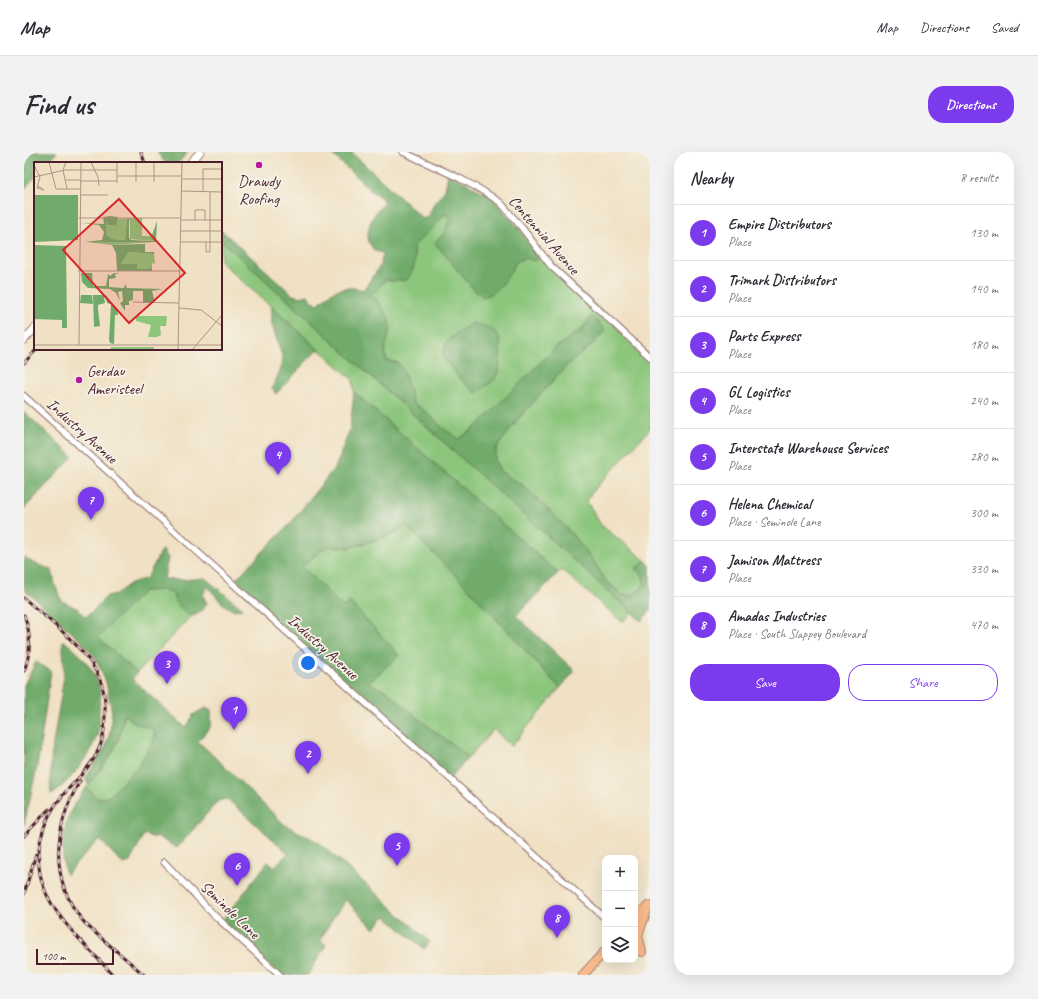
<!DOCTYPE html>
<meta charset="utf-8">
<style>
body{margin:0;font-family:Caveat,sans-serif;background:#f2f2f3;color:#2b2b33}
.controls{position:absolute;right:12px;bottom:12px;display:grid;overflow:hidden;border-radius:8px;box-shadow:0 4px 16px #0002}
.controls button{width:36px;height:36px;display:grid;place-items:center;padding:0;border:0;border-bottom:1px solid #e1e1e2;background:#fff;color:#2b2b33;font:20px sans-serif}
.scale{position:absolute;left:12px;bottom:10px;width:78px;box-sizing:border-box;padding-left:4px;border:2px solid #4a1f2b;border-top:0;font-size:11px;line-height:14px;white-space:nowrap;color:#4a1f2b;-webkit-text-stroke:3px #f7f3e8;paint-order:stroke}
.you{position:absolute;left:284px;top:511px;width:14px;height:14px;margin:-10px;border:3px solid #fff;border-radius:50%;background:#1a73e8;box-shadow:0 0 0 6px #1a73e833}
.badge{display:grid;place-items:center;width:26px;height:26px;border-radius:50%;background:#7c3aed;color:#fff;font-size:13px;font-weight:700}
.pin{position:absolute;translate:-50% -33px;filter:drop-shadow(0 1px 2px #0008)}
.pin::after{content:'';position:absolute;top:21px;width:14px;height:12px;background:inherit;clip-path:polygon(0 0,100% 0,50% 100%)}
.list{margin:0;padding:0;list-style:none}
h2{display:flex;justify-content:space-between;align-items:center;height:52px;margin:0;padding:0 16px;font-size:17px}
h2 small{font-size:13px;font-weight:400;color:#7c7c81}
.list li{display:grid;grid-template-columns:26px 1fr auto;gap:12px;align-items:center;box-sizing:border-box;height:56px;padding:0 16px;border-top:1px solid #e1e1e2}
.list b{display:block;font-size:15px;white-space:nowrap}
.list p{margin:0;font-size:13px;white-space:nowrap;color:#7c7c81}
.list em{font-size:13px;font-style:normal;color:#7c7c81}
.actions{display:flex;gap:8px;padding:12px 16px}
.actions a{flex:1;padding:9px 0;border:1px solid #7c3aed;border-radius:16px;text-align:center;font-size:14px;color:#7c3aed}
.actions .main{background:#7c3aed;color:#fff}
.icon{flex:none;width:22px;height:22px;fill:none;stroke:currentColor;stroke-width:2;stroke-linecap:round;stroke-linejoin:round}
.map{position:relative;flex:none;width:626px;height:823px;overflow:hidden;border-radius:16px}
header{display:flex;align-items:center;gap:24px;box-sizing:border-box;height:56px;padding:0 20px;background:#fff;border-bottom:1px solid #e1e1e2}
header strong{font-size:19px}
nav{display:flex;gap:22px;margin-inline-start:auto;font-size:14px}
.intro{display:flex;align-items:center;justify-content:space-between;box-sizing:border-box;height:96px;padding:0 24px}
h1{margin:0;font-size:28px}
.button{padding:10px 18px;border-radius:16px;background:#7c3aed;color:#fff;font-size:14px;font-weight:700}
main{display:flex;gap:24px;padding:0 24px}
aside{flex:1;background:#fff;border-radius:16px;box-shadow:0 4px 16px #0002}
.map>svg:first-child{display:block}
</style>
<header>
<strong>Map</strong>
<nav><a>Map</a><a>Directions</a><a>Saved</a></nav>
</header>
<div class="intro"><h1>Find us</h1><a class="button">Directions</a></div>
<main>
<div class="map">
<svg width="626" height="823" viewBox="0 0 626 823">
<rect width="100%" height="100%" fill="#f7f3e8"/>
<filter id="ink" filterUnits="userSpaceOnUse"><feTurbulence type="fractalNoise" baseFrequency=".025" numOctaves="2"/><feDisplacementMap in="SourceGraphic" scale="8" xChannelSelector="R" yChannelSelector="G"/><feConvolveMatrix kernelMatrix="1 2 1 2 8 2 1 2 1" color-interpolation-filters="sRGB"/></filter>
<filter id="wash" filterUnits="userSpaceOnUse"><feTurbulence type="fractalNoise" baseFrequency=".012" numOctaves="4" result="noise"/><feDisplacementMap in="SourceGraphic" scale="16" xChannelSelector="R" yChannelSelector="G"/><feGaussianBlur stdDeviation="0.9" result="paint"/><feColorMatrix in="noise" values="0 0 0 0 0 0 0 0 0 0 0 0 0 0 0 0 0 1.4 0 .05"/><feComposite in="paint" operator="in"/></filter>
<g filter="url(#wash)">
<rect width="100%" height="100%" fill="#f0e1c4"/>
<path fill="#8bc67b" stroke="#6a7253" d="M 421,61 L 427,68 L 419,82 L 411,91 L 451,139 L 477,134 L 493,109 L 517,101 L 626,205 L 626,277 L 567,341 L 563,349 L 577,373 L 622,409 L 611,417 L 618,422 L 621,431 L 615,439 L 606,444 L 599,443 L 582,429 L 563,400 L 539,372 L 499,333 L 487,327 L 476,319 L 471,309 L 472,297 L 493,268 L 541,215 L 570,191 L 567,164 L 558,177 L 531,196 L 452,275 L 435,287 L 420,277 L 402,260 L 389,251 L 385,241 L 383,229 L 374,211 L 362,208 L 361,196 L 366,178 L 348,142 L 362,128 L 370,129 L 389,118 L 391,107 L 389,95 L 417,67 Z
M 197,88 L 608,461 L 598,470 L 538,418 L 534,421 L 330,240 L 329,228 L 197,110 Z
M 382,374 L 442,434 L 536,536 L 487,595 L 470,577 L 445,605 L 400,571 L 363,539 L 344,531 L 375,503 L 326,450 L 319,455 L 277,415 L 303,394 L 324,396 L 366,383 Z
M 136,438 L 148,440 L 152,451 L 166,465 L 113,521 L 73,485 L 120,439 Z
M 100,562 L 113,572 L 129,577 L 131,585 L 124,599 L 114,614 L 85,645 L 74,647 L 62,636 L 86,605 L 96,584 Z"/>
<path fill="#70ab6b" stroke="#5d654b" d="M 0,0 L 33,0 L 23,11 L 11,11 L 11,25 L 0,38 Z
M 133,0 L 164,0 L 154,11 L 141,11 Z
M 306,0 L 327,0 L 399,67 L 404,64 L 411,50 L 421,38 L 424,21 L 468,45 L 516,101 L 513,107 L 510,109 L 501,106 L 493,109 C 484,123 477,141 459,145 L 451,139 L 411,91 L 419,82 L 426,68 L 421,61 L 417,67 L 389,95 C 392,110 391,115 383,128 L 370,129 L 362,128 L 348,142 L 356,152 L 365,166 L 366,178 L 361,196 L 362,208 L 374,211 L 379,217 L 389,251 L 402,260 L 420,277 L 435,287 L 452,275 L 531,196 L 558,177 L 568,164 L 581,178 L 570,191 L 541,215 L 493,268 L 472,297 L 471,309 L 476,319 L 487,327 L 499,333 L 539,372 L 563,400 L 582,429 L 598,443 L 606,444 L 615,439 L 621,432 L 618,422 L 611,417 L 622,409 L 626,413 L 626,459 L 617,469 L 197,88 L 197,78 L 269,143 L 276,145 L 284,143 L 287,149 L 294,152 C 310,138 316,132 339,138 C 347,127 358,116 359,101 L 350,99 C 349,96 346,93 345,90 C 341,76 350,60 360,52 L 358,46 L 346,38 Z
M 247,154 L 294,197 L 252,242 L 248,236 L 257,217 L 258,204 L 247,170 Z
M 449,171 C 475,177 478,182 476,207 C 475,215 475,222 470,228 C 465,233 457,237 452,241 L 435,226 L 418,204 L 422,190 L 435,179 Z
M 330,240 L 534,421 L 492,464 L 551,519 L 536,536 L 442,434 L 382,374 C 364,384 345,392 325,395 C 318,396 310,395 303,394 L 278,414 L 319,455 L 326,450 L 375,503 L 344,531 L 363,539 L 400,571 L 445,605 L 426,626 L 208,431 L 266,372 L 312,314 L 326,277 Z
M 0,260 L 49,305 L 0,357 Z
M 138,397 L 144,406 L 140,427 L 157,428 L 181,426 L 219,457 L 208,458 L 198,451 L 183,434 L 179,443 L 183,452 L 174,462 L 166,465 L 152,451 L 148,440 L 136,438 L 120,439 L 74,485 L 113,521 L 108,527 L 162,576 L 169,563 L 181,556 L 187,558 L 187,574 L 174,589 L 178,593 L 261,673 L 296,691 L 406,790 L 400,797 L 361,764 L 350,777 L 322,748 L 309,766 L 296,788 L 302,793 L 284,823 L 256,823 L 197,770 L 244,710 L 250,715 L 264,701 L 209,652 L 201,647 L 194,649 L 153,696 L 136,686 L 128,685 L 120,682 L 106,710 L 99,712 L 75,687 L 42,723 C 34,690 40,662 62,636 L 74,647 L 85,645 L 114,614 L 124,599 L 131,585 L 129,577 L 113,572 L 100,563 C 95,594 84,609 64,632 L 61,627 L 81,596 L 86,580 L 88,560 L 82,530 L 72,506 L 59,491 L 0,437 L 0,404 L 9,411 L 28,418 L 31,433 L 38,449 L 54,457 L 62,465 L 83,444 L 92,442 L 107,431 L 123,426 Z
M 39,488 C 51,498 63,508 70,522 C 77,535 76,546 75,560 C 75,565 76,571 75,576 C 71,597 46,632 27,642 C 23,604 36,560 40,522 C 41,510 38,499 39,488 Z
M 12,510 L 27,519 L 13,615 L 0,673 L 0,533 Z"/>
</g>
<g filter="url(#ink)">
<g fill="none" stroke-linecap="round" stroke-linejoin="round">
<g stroke="#9d8078" stroke-width="8">
<path id="minor" d="M 379,0 L 435,26 L 459,39 L 477,51 L 498,76 L 527,114 L 626,205
M 0,244 L 581,766
M 140,710 L 190,763 L 256,823"/>
</g>
<g stroke="#9d8078" stroke-width="9">
<path id="tertiary" d="M 166,11 L 176,0
M 0,188 L 11,176"/>
</g>
<g stroke="#9d8078" stroke-width="10">
<path id="primary" d="M 611,767 L 621,756
M 611,798 L 618,800 L 614,783 L 625,753
M 559,823 L 581,799"/>
</g>
<use href="#minor" stroke="#fff" stroke-width="5.5"/>
<use href="#tertiary" stroke="#fff" stroke-width="7"/>
<use href="#primary" stroke="#fbbb8c" stroke-width="8"/>
<g stroke="#4a1f2b" stroke-width="3">
<path id="rail" d="M 117,0 L 121,11
M 0,211 L 13,197
M 0,446 C 23,467 52,488 69,514 C 78,528 82,543 81,559 C 81,576 80,588 72,603 C 64,618 50,630 39,643 C 17,668 8,704 20,736 C 31,767 67,798 89,823
M 0,463 C 7,481 7,501 0,519
M 56,629 C 30,673 24,727 59,769 C 66,777 75,784 83,791 C 96,802 108,812 120,823
M 0,684 L 25,657
M 0,742 L 12,702"/>
</g>
<use href="#rail" stroke="#f7f3e8" stroke-width="1.5" stroke-dasharray="4.5" stroke-linecap="butt"/>
</g>
</g>
<g fill="#b5179e" stroke="#f7f3e8" stroke-width="1.5">
<circle cx="235" cy="13" r="4"/>
<circle cx="55" cy="228" r="4"/>
</g>
<g text-anchor="middle" dominant-baseline="central" stroke-width="3.5" stroke-linejoin="round" paint-order="stroke">
<g font-size="16" fill="#4a1f2b" stroke="#f7f3e8">
<text x="235" y="29">Drawdy<tspan x="235" dy="18">Roofing</tspan></text>
<text x="63" y="219" text-anchor="start">Gerdau<tspan x="63" dy="18">Ameristeel</tspan></text>
</g>
<g font-size="16" fill="#4a1f2b" stroke="#f7f3e8">
<text transform="translate(520 83) rotate(49)">Centennial Avenue</text>
<text transform="translate(58 279) rotate(42)">Industry Avenue</text>
<text transform="translate(299 495) rotate(42)">Industry Avenue</text>
<text transform="translate(206 758) rotate(44)">Seminole Lane</text>
</g>
</g>
<g transform="translate(10 10)">
<rect width="188" height="188" fill="#f0e1c4"/>
<path d="M 108,56 L 108,74 L 118,74 L 118,79 L 96,77 L 96,59 L 93,57 L 91,78 L 78,77 L 72,72 L 72,59 L 73,63 L 81,64 L 83,57 ZM 51,80 L 121,80 L 78,83 ZM 93,90 L 120,92 L 121,102 L 118,101 L 118,106 L 103,107 L 103,103 L 87,102 ZM 102,154 L 133,154 L 132,164 L 126,164 L 127,173 L 123,175 L 114,175 L 117,163 L 102,159 ZM 77,185 L 120,185 L 120,188 L 76,188 Z" fill="#8bc67b"/>
<path d="M 0,33 L 44,33 L 44,78 L 0,80 ZM 76,54 L 84,55 L 82,64 L 73,63 L 72,59 L 72,72 L 78,77 L 91,78 L 93,57 L 95,57 L 95,76 L 97,78 L 119,79 L 117,76 L 123,59 L 122,80 L 51,80 L 68,78 L 70,70 L 65,63 L 47,61 L 70,62 L 69,55 ZM 111,82 L 111,90 L 120,90 L 120,92 L 94,90 L 87,102 L 103,102 L 103,107 L 118,106 L 118,109 L 83,109 L 82,91 L 78,83 ZM 0,83 L 32,84 L 33,166 L 28,166 L 28,158 L 0,157 ZM 47,111 L 58,111 L 59,124 L 72,124 L 74,112 L 76,114 L 80,111 L 86,111 L 81,112 L 82,116 L 75,117 L 75,125 L 90,126 L 91,122 L 93,126 L 129,127 L 118,129 L 121,141 L 109,141 L 109,129 L 99,129 L 99,138 L 95,139 L 95,143 L 91,143 L 91,149 L 86,141 L 89,139 L 88,129 L 84,130 L 86,139 L 82,131 L 76,127 L 54,126 L 48,120 ZM 71,132 L 83,148 L 84,153 L 81,153 L 80,182 L 76,181 L 75,178 L 77,142 L 73,141 ZM 47,133 L 58,133 L 59,142 L 46,141 ZM 59,133 L 70,133 L 70,135 L 71,141 L 64,143 L 64,147 L 66,164 L 60,165 Z" fill="#70ab6b"/>
<path fill="none" stroke="#ae9387" stroke-width="1" d="M 15,0 L 22,27 L 46,27M 32,0 L 29,8 L 33,27M 57,0 L 64,15 L 65,24M 83,0 L 83,21M 102,0 L 102,20M 120,0 L 120,20M 0,3 L 6,15 L 3,26M 83,14 L 148,14M 0,15 L 31,8 L 83,8M 148,17 L 188,17M 31,18 L 46,18M 46,19 L 83,19M 3,26 L 10,28 L 4,24M 147,29 L 188,30M 169,30 L 169,7 L 188,7M 46,33 L 74,33M 45,56 L 147,56M 147,58 L 188,58M 161,58 L 161,48 L 171,48 L 171,58M 147,69 L 188,69M 147,80 L 188,80M 172,80 L 172,90 L 176,90 L 176,30M 44,109 L 146,109M 99,140 L 145,141M 145,146 L 167,148 L 188,164M 0,183 L 188,183M 45,183 L 47,0M 144,188 L 148,0M 158,188 L 188,153"/>
<path fill="#d62828" fill-opacity="0.15" stroke="#d62828" stroke-width="2" d="M 85,37 L 151,111 L 95,161 L 29,88 Z"/>
<rect width="188" height="188" fill="none" stroke="#4a1f2b" stroke-width="2"/>
</g>
</svg>
<div class="controls">
<button>+</button>
<button>−</button>
<button><svg class="icon" aria-label="layers" viewBox="0 0 24 24"><path d="M12 4l9 5-9 5-9-5zM3 14l9 5 9-5"/></svg></button>
</div>
<div class="scale">100 m</div>
<div class="you"></div>
<div class="pin badge" style="left:210px;top:578px">1</div>
<div class="pin badge" style="left:284px;top:622px">2</div>
<div class="pin badge" style="left:143px;top:532px">3</div>
<div class="pin badge" style="left:254px;top:323px">4</div>
<div class="pin badge" style="left:373px;top:714px">5</div>
<div class="pin badge" style="left:213px;top:734px">6</div>
<div class="pin badge" style="left:67px;top:368px">7</div>
<div class="pin badge" style="left:533px;top:786px">8</div>
</div>
<aside>
<h2>Nearby<small>8 results</small></h2>
<ul class="list">
<li><span class="badge">1</span><div><b>Empire Distributors</b><p>Place</p></div><em>130 m</em></li>
<li><span class="badge">2</span><div><b>Trimark Distributors</b><p>Place</p></div><em>140 m</em></li>
<li><span class="badge">3</span><div><b>Parts Express</b><p>Place</p></div><em>180 m</em></li>
<li><span class="badge">4</span><div><b>GL Logistics</b><p>Place</p></div><em>240 m</em></li>
<li><span class="badge">5</span><div><b>Interstate Warehouse Services</b><p>Place</p></div><em>280 m</em></li>
<li><span class="badge">6</span><div><b>Helena Chemical</b><p>Place · Seminole Lane</p></div><em>300 m</em></li>
<li><span class="badge">7</span><div><b>Jamison Mattress</b><p>Place</p></div><em>330 m</em></li>
<li><span class="badge">8</span><div><b>Amadas Industries</b><p>Place · South Slappey Boulevard</p></div><em>470 m</em></li>
</ul>
<div class="actions"><a class="main">Save</a><a>Share</a></div>
</aside>
</main>
